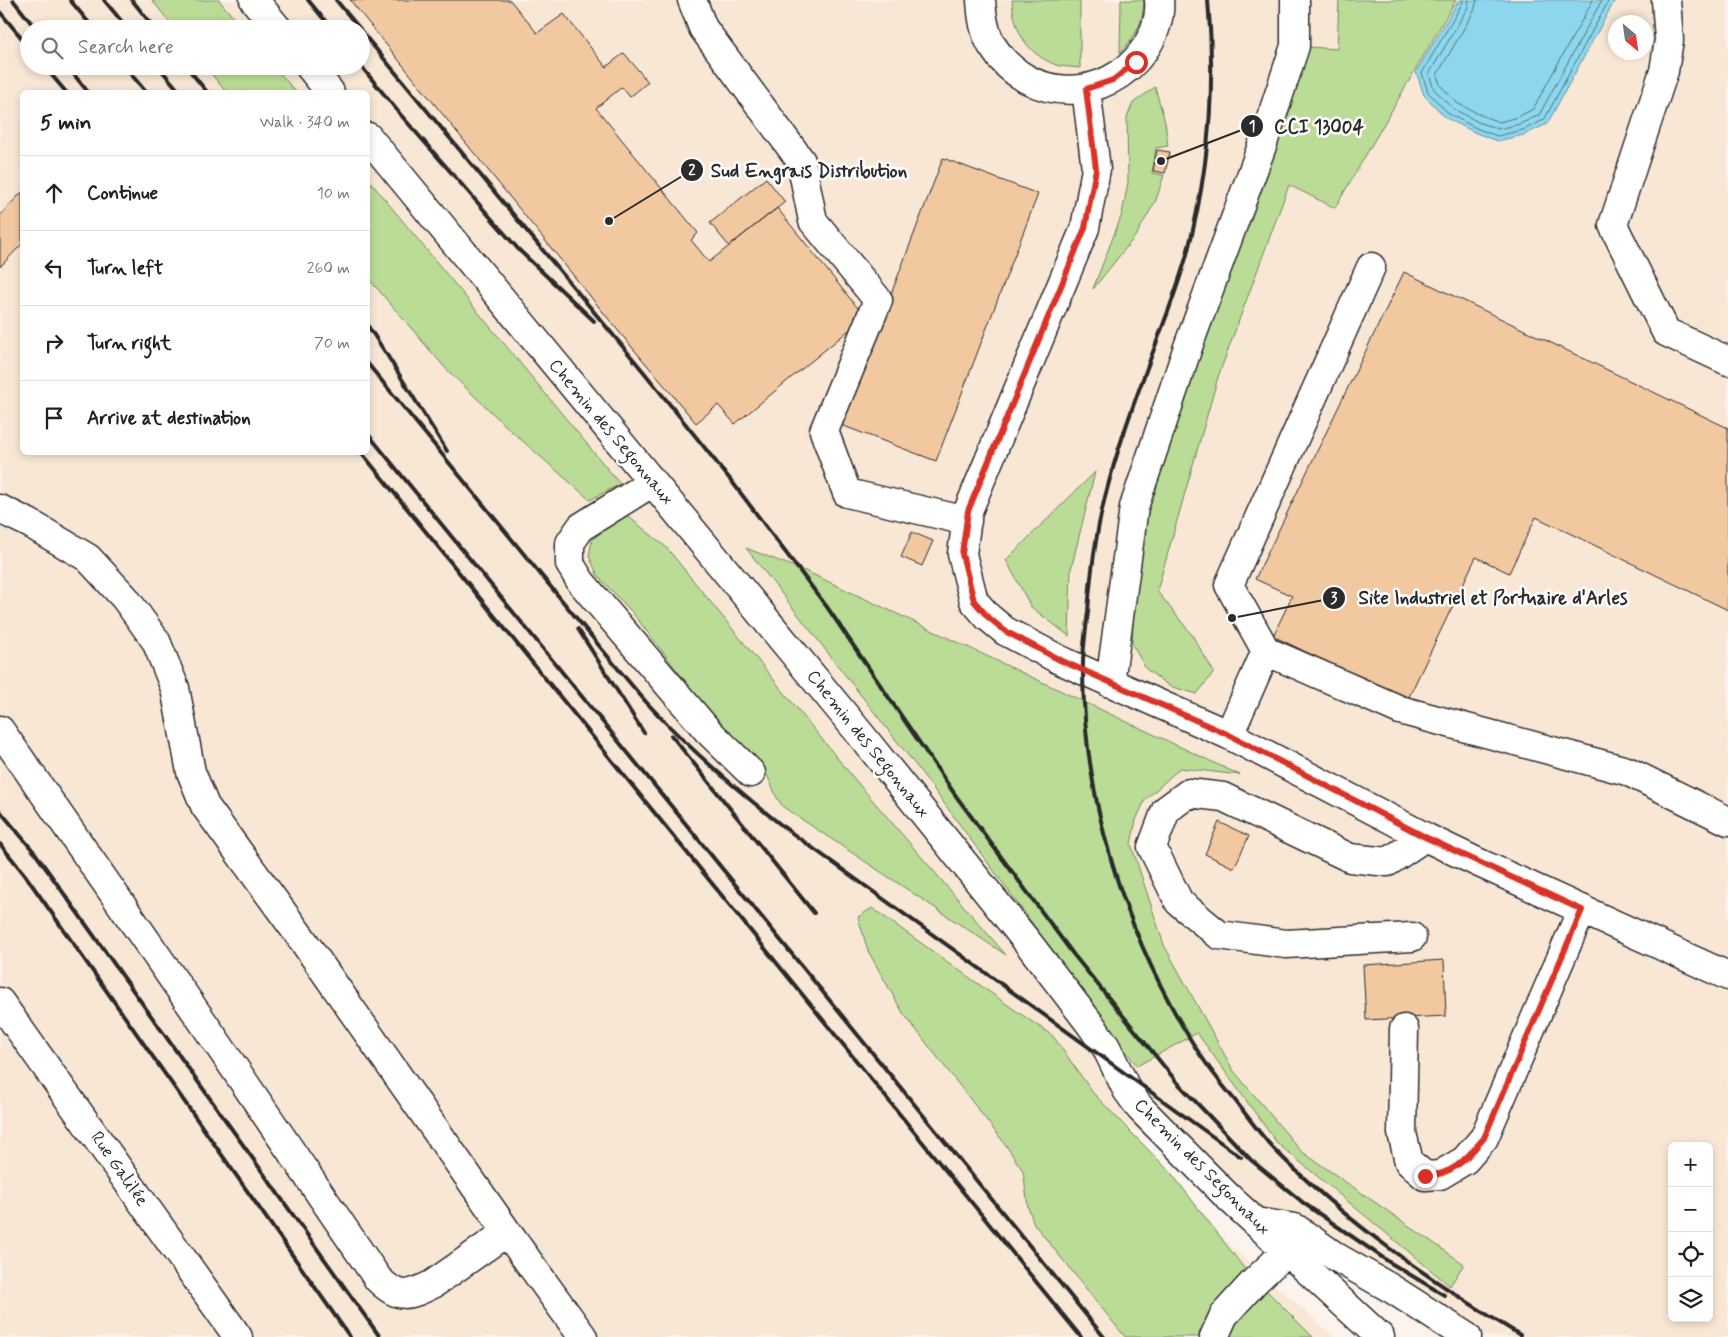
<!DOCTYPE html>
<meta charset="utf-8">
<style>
body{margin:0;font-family:Mynerve,sans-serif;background:#f2f2f2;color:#202124}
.controls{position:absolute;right:15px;bottom:15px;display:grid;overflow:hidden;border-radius:8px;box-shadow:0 2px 8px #0003}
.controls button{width:45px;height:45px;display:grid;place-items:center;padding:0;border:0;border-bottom:1px solid #e0e0e0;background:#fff;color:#202124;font:25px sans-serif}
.compass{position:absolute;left:1608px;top:15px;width:45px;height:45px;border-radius:50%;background:#fff;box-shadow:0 2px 8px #0003;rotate:151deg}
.stop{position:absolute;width:15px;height:15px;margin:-11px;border:4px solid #d93025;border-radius:50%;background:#fff}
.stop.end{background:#d93025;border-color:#fff;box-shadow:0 1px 5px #0008}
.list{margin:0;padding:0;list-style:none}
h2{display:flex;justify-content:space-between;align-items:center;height:65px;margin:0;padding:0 20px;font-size:21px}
h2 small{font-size:16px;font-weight:400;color:#757577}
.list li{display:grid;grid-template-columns:32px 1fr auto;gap:15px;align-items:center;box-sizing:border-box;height:75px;padding:0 20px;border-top:1px solid #e0e0e0}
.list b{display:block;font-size:19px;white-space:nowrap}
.list em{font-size:16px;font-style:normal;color:#757577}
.icon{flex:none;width:28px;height:28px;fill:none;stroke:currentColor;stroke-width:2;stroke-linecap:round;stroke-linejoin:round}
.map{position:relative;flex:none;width:1728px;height:1337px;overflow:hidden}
.search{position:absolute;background:#fff;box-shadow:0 2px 8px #0003;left:20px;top:20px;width:350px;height:55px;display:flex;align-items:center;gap:12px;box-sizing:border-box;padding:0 18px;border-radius:28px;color:#757577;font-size:19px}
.panel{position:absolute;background:#fff;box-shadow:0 2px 8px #0003;left:20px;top:90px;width:350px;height:365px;border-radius:8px}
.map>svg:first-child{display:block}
</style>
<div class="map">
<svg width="1728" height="1337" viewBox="0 0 1728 1337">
<rect width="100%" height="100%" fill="#fcf4ec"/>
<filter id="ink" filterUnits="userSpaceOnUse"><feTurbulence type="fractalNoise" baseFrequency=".02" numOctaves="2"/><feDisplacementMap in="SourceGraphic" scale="10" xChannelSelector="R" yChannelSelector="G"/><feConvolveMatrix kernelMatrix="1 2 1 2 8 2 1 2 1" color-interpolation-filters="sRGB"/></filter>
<g filter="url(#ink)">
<path fill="#f9e7d6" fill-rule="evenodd" d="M 0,0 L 1728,0 L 1728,1337 L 1437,1337 L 1274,1221 L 1113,1115 L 1232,1247 L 1335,1337 L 0,1337 ZM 1616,22 L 1646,22 L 1646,52 L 1616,52 ZM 29,29 L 361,29 L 361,66 L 29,66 ZM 22,92 L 368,92 L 368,452 L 22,452 ZM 1672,1146 L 1709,1146 L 1709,1318 L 1672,1318 Z"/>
<path fill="#badc96" stroke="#728460" d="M 152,0 L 219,0 L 243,29 L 175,29 Z
M 1012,0 L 1080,0 L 1080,68 C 1072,67 1063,67 1056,65 C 1026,53 1014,31 1012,0 Z
M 1121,0 L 1144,0 C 1143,24 1136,35 1120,53 Z
M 1339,0 L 1456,0 L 1335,208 L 1289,185 L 1218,377 L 1157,591 L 1192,635 L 1214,672 L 1197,694 L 1169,686 L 1146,669 L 1132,644 L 1134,604 L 1150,499 L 1185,383 L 1310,47 L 1337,49 Z
M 205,66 L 274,66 L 296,92 L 226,92 Z
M 1155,87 L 1165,122 L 1168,146 L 1156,148 L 1152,173 L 1164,175 L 1156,200 L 1137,234 L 1093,289 L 1122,214 L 1128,182 L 1127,117 L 1133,103 Z
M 368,179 L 620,484 L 590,500 L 509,429 L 446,369 L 369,279 Z
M 1095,472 L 1071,569 L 1069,636 L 1031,607 L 1006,560 Z
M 624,513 L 666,547 L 856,781 L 1006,955 L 783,807 L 777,798 L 764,768 L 720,726 L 631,611 L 598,576 L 589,556 L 592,540 Z
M 746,548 L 810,573 L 1240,775 L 1180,768 L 1145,800 L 1136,820 L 1131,844 L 1164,945 L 1233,1070 L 1301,1151 L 1464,1264 L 1450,1286 L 1277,1143 L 1197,1033 L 1137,1066 L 924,776 Z
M 872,908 L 1012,1008 L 1053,1036 L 1093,1093 L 1172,1174 L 1244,1268 L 1313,1337 L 1125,1337 L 1034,1224 L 1028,1207 L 1023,1171 L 1005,1144 L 903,1013 L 868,951 L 858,917 Z"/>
<path fill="#8cd7ed" stroke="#65929f" d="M 1459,0 L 1615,0 L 1547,124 L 1524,135 L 1497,141 L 1476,133 L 1446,118 L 1424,95 L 1416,72 Z"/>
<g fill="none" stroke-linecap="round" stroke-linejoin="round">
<path stroke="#527079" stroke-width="1" d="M 1463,0 L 1462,4 L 1422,73 L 1428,92 L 1449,114 L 1478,129 L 1497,136 L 1523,130 L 1544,120 L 1609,0
M 1469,0 L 1468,7 L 1429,74 L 1434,89 L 1452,108 L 1480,123 L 1499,129 L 1520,124 L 1539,115 L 1602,0
M 1477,0 L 1474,11 L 1437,75 L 1440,85 L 1457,103 L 1483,116 L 1499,122 L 1518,117 L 1533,109 L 1593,0"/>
</g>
<path fill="#f2c8a1" stroke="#2b2b2b" d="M 350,0 L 510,0 L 537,33 L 564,14 L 606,67 L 624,53 L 648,82 L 630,97 L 622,87 L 596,108 L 698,233 L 691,240 L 709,262 L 777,208 L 865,317 L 735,424 L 718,405 L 696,423 L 620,333 Z
M 1157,150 L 1170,152 L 1165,173 L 1153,171 Z
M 943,158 L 1038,194 L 936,461 L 841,425 Z
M 766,178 L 785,202 L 729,246 L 710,223 Z
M 22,192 L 22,244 L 0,267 L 0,215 Z
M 1404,272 L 1728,428 L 1728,610 L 1536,517 L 1509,573 L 1476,557 L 1407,701 L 1273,636 L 1292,596 L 1255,579 Z
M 912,532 L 933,541 L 922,566 L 901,557 Z
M 1219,822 L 1249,836 L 1234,868 L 1205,854 Z
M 1444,960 L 1446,1016 L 1366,1020 L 1363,965 Z"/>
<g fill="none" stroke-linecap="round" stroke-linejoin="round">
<g stroke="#2b2b2b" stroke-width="31">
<path id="minor" d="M 254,0 L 278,29
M 692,0 L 703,28 L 801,161 L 813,221 L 878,300 L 824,431 L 847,493 L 967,521
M 981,0 C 982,17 984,33 993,47 C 1029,104 1107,103 1144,50 C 1154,36 1161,17 1159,0
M 1666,0 L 1669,40 L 1664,71 L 1613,225 L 1666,332 L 1728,361
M 309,66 L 330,92
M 1086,89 L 1096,169 L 1085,228 L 968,511 L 962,554 L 974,601 L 988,617 L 1005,631 L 1060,660 L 1229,735 L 1425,837 L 1477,862 L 1728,976
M 368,137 L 861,735 L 1029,944 L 1091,1025 L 1106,1047 L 1127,1090 L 1140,1108 L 1226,1195 L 1380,1337
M 653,482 L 581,527 L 570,543 L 570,564 L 581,582 L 708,731 L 751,773
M 0,509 L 29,523 L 88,558 L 125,598 L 156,641 L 175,688 L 191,772 L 205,806 L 302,939 L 507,1232 L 583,1337
M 1266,651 L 1400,710 L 1627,771 L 1728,821
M 1110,683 L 1134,507 L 1189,344 L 1262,146 L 1295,46 L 1295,0
M 0,730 L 207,1028 L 378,1279 C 399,1300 409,1296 433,1284 L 507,1232
M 1229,735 L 1266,651 L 1229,585 L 1371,267
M 1412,937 L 1286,944 L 1219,935 L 1179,902 L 1152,847 L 1166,810 L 1189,793 L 1223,797 L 1350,858 L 1388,862 L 1425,837
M 0,1002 L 238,1337
M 1404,1029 L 1402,1133 L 1409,1162 L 1425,1176 L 1440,1175 L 1465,1160 L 1484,1138 L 1582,909
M 1256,1222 L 1295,1228 L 1336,1257 L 1392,1289 L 1467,1337
M 1214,1337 L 1224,1315 L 1255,1281 L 1287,1251"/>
</g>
<use href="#minor" stroke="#fff" stroke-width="28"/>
<path stroke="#2b2b2b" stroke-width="4" d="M 13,0 L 36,29
M 70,0 L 94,29
M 104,0 L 128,29
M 132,0 L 155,29
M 308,0 L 332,29
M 336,0 L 360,29
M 1208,0 C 1216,87 1209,173 1186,258 C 1181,275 1175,292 1169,309 C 1148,366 1125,423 1109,482 C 1097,524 1091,568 1088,611 C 1086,631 1082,652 1083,672 C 1084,802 1124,931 1192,1042 C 1204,1062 1218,1080 1233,1098 C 1247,1115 1260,1135 1276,1151 C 1348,1224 1433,1282 1520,1335
M 0,12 L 29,47
M 361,31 L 643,371 L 733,483 L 827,607 L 956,796 L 1073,954 L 1176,1081 L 1251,1160 L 1306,1205
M 44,66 L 66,92
M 67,66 L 88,92
M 124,66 L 146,92
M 158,66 L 180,92
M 186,66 L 207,92
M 361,66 L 400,114 L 519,250 L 594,321
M 368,326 L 387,355 L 447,451
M 368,364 L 610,659
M 368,434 L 1104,1337
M 361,452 L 1081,1337
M 578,629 L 644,733
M 605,653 C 619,670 633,687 647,703 C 689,749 737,790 785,828 L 1241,1157
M 671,735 L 814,913
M 0,811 L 35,853 L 380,1337
M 0,844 L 25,875 L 350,1337
M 1302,1202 L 1389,1262 L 1444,1295"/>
</g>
</g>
<g fill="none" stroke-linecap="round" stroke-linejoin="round" filter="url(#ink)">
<path stroke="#d93025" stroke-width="6" d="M 1136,62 L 1113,80 L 1086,89 L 1096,169 L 1085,228 L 968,511 L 962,554 L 974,601 L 988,617 L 1005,631 L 1060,660 L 1229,735 L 1425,837 L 1582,910 L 1484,1138 C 1467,1158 1454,1175 1425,1176"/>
</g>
<g text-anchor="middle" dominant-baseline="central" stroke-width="5" stroke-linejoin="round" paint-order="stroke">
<g font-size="18" fill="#2b2b2b" stroke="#fff">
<text transform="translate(611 432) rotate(50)">Chemin des Segonnaux</text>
<text transform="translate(868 744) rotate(51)">Chemin des Segonnaux</text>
<text transform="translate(1202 1167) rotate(45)">Chemin des Segonnaux</text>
<text transform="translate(119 1169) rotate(55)">Rue Galilée</text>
</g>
</g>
<path fill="none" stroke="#2b2b2b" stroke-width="2" d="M1161 161L1252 126M609 221L692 170M1232 618L1334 598"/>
<g fill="#2b2b2b" stroke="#fff" stroke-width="2">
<circle cx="1161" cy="161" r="5"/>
<circle cx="609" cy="221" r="5"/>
<circle cx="1232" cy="618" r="5"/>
<circle cx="1252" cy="126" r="12"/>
<circle cx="692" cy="170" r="12"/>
<circle cx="1334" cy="598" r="12"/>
</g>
<g font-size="15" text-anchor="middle" font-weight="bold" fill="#fff">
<text x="1252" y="131">1</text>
<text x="692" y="175">2</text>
<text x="1334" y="603">3</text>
</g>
<g font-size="19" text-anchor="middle" font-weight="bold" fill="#2b2b2b" stroke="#fff" stroke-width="5" stroke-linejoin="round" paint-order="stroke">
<text x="1319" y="133">CCI 13004</text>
<text x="809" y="177">Sud Engrais Distribution</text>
<text x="1493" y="604">Site Industriel et Portuaire d'Arles</text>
</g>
</svg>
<div class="controls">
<button>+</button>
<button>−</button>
<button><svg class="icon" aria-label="locate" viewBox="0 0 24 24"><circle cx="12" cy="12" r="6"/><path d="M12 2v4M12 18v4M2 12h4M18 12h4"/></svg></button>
<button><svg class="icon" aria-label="layers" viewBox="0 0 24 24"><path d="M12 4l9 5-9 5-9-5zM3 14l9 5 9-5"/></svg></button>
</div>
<svg class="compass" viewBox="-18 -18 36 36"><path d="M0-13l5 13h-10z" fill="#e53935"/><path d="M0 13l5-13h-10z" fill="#757577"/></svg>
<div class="stop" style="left:1136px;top:62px"></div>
<div class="stop end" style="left:1425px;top:1176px"></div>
<div class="search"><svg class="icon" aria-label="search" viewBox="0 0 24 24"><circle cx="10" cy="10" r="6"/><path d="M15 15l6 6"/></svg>Search here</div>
<section class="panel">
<h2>5 min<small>Walk · 340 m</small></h2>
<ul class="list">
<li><svg class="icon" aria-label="ahead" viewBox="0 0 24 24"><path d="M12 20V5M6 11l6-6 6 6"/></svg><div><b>Continue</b></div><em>10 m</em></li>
<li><svg class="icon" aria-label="left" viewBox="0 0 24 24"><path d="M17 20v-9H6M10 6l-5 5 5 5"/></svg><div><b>Turn left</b></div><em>260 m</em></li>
<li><svg class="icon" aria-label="right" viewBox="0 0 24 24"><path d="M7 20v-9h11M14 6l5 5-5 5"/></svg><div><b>Turn right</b></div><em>70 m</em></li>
<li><svg class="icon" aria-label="arrive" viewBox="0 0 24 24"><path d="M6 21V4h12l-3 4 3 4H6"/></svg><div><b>Arrive at destination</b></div></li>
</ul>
</section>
</div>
